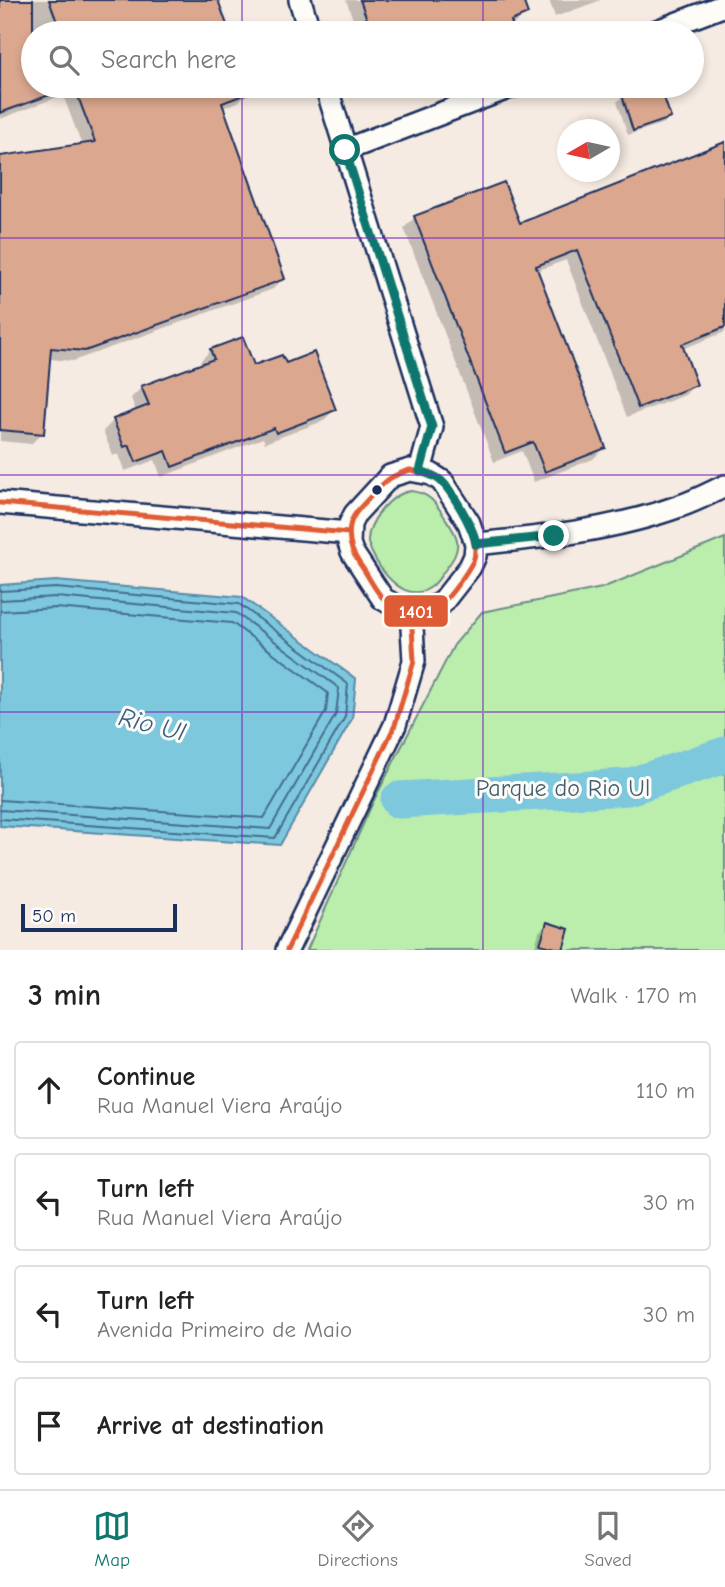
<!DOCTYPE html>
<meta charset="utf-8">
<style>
body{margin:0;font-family:"Comic Neue",sans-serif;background:#f6f6f6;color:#222}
.compass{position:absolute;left:557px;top:119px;width:63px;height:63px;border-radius:50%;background:#fff;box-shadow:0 4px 10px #0003;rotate:261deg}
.scale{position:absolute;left:21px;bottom:18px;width:156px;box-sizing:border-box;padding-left:7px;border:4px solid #1b2f5e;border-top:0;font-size:19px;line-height:24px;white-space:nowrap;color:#1b2f5e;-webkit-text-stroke:5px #fdfcf7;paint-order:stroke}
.stop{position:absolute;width:21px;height:21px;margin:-16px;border:5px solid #0f766e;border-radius:50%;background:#fff}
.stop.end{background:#0f766e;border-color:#fff;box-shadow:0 2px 7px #0008}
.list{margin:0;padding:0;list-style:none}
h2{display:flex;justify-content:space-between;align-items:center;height:91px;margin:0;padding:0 28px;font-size:30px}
h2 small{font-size:23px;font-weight:400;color:#767676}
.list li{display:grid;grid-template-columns:46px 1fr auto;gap:21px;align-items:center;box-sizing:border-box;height:98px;margin:0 14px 14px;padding:0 14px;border:2px solid #e0e0e0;border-radius:7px}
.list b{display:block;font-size:26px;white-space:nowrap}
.list p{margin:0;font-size:23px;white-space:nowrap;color:#767676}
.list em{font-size:23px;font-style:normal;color:#767676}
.icon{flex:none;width:38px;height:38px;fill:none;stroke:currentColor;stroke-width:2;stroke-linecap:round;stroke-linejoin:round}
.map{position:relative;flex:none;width:725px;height:950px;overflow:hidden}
.search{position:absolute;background:#fff;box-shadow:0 4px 10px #0003;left:21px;right:21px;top:21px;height:77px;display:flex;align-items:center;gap:18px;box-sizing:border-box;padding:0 24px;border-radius:38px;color:#767676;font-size:26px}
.sheet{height:539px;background:#fff}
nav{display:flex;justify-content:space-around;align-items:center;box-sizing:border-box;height:98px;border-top:2px solid #e0e0e0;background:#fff;font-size:19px;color:#767676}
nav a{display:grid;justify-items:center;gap:4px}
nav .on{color:#0f766e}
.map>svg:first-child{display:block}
</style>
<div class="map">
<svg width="725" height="950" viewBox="0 0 725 950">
<rect width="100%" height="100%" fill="#f6ebe2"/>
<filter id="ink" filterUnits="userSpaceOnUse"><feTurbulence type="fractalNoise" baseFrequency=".0143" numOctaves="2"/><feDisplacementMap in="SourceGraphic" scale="14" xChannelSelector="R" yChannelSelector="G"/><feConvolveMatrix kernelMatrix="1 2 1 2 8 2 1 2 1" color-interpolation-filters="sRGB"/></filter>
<g filter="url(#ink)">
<path fill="#bbedad" stroke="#6b8e86" stroke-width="2" d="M 411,491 C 429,493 435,502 444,516 C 449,524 455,531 457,540 C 459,552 452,561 445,570 C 441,575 437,583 431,587 C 403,607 375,565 368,543 C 367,522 390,494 411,491 Z
M 725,538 L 725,950 L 307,950 L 373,802 L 454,645 L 482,612 L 602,588 Z"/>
<path fill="#7ec8dd" stroke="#568baa" stroke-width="2" d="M 56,581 L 242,597 L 356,679 L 352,719 L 280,845 L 0,826 L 0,585 Z"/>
<path fill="#0003" d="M 0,0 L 216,0 L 228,33 L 33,33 L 33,86 L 247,86 L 249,91 L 238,102 L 222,108 L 283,278 L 273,289 L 73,361 L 48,359 L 42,433 L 31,444 L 0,441 L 0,158 L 82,146 L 63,95 L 0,119 Z
M 346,0 L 521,0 L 526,14 L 511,26 L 513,33 L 358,33 Z
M 549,0 L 601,0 L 555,17 Z
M 658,86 L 669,117 L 664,123 L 628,135 L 617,102 L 622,97 Z
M 725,145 L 725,332 L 682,349 L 695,384 L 685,395 L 627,417 L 566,260 L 536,271 L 604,448 L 593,459 L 534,482 L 522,451 L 494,462 L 404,228 L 415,217 L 519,225 Z
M 211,350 L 253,368 L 285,365 L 334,410 L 323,421 L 265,443 L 263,438 L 161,477 L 155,460 L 125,471 L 118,454 L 113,456 L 103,431 L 114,420 L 136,412 L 131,398 L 142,387 L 201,365 L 200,361 Z
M 547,924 L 567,930 L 561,950 L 534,950 L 539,932 Z"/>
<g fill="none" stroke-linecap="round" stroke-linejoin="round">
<path stroke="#436c91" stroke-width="2" d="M 0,591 L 56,588 L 239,604 L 348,684 L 345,717 L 275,838 L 0,819
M 0,600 L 56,597 L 236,613 L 339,688 L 336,714 L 270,829 L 0,810
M 0,611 L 56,608 L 232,623 L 328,693 L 326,711 L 264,818 L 0,800"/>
<path stroke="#7ec8dd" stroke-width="37" d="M 399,800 L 628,787 L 725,755"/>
</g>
<path fill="#dba88f" stroke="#1b2f5e" stroke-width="2" d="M 0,0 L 33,0 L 33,86 L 68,86 L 69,88 L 0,113 Z
M 49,0 L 218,0 L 230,33 L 61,33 Z
M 360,0 L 523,0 L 528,14 L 511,21 L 515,33 L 372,33 Z
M 74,86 L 262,86 L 262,88 L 222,103 L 285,279 L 85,351 L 51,348 L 44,434 L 0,430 L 0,156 L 95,142 Z
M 650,86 L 660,86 L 671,118 L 633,131 L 622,95 Z
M 725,142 L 725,327 L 682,344 L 697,385 L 638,408 L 577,250 L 536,266 L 606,448 L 545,472 L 533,442 L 505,453 L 414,216 L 504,182 L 520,223 Z
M 243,337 L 254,365 L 282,355 L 286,363 L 314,352 L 336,410 L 276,433 L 274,428 L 172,467 L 166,451 L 136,462 L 129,445 L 124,447 L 113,419 L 149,405 L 141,386 L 214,359 L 210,349 Z
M 547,922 L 569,929 L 563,950 L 540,944 Z"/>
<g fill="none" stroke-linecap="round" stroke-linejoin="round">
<g stroke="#1b2f5e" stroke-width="26">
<path id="minor" d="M 300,0 L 310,33
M 652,33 L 725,5
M 326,86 L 432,427 L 420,471
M 345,150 L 513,86
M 410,470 L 431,474 L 442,481 L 469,523 L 476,544 L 475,556 L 470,567 L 441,604 L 422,611 L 401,609 L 383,599 L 352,552 L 349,543 L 350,524 L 355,514 L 390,476 Z
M 0,503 L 349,533
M 476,544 C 545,537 614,530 680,506 C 695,501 710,493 725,486
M 287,950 L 395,725 L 414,661 L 411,611"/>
</g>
<use href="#minor" stroke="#fdfcf7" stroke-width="21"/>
<g stroke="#fdfcf7" stroke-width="10">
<path id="bus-1" d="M 410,470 C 421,472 431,473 440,480 C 456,493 482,541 473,561 C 468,571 450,597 441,604 C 425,616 395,612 382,597 C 375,590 370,579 364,570 C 354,556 347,545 350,526 C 352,514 363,505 371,496 C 387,480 388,477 410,470 Z
M 0,503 L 349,533
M 287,950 L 395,725 L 414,661 L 411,611"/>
</g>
<use href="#bus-1" stroke="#df5b35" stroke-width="5"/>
</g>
</g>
<g fill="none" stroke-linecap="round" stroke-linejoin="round" filter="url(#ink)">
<path stroke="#0f766e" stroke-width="9" d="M 345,150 L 432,427 L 420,471 C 427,473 434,475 440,480 C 452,490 474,529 476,544 L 554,536"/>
</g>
<path fill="none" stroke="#7b2cbf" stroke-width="2" stroke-opacity="0.55" d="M 242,0 L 242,33M 483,0 L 483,33M 242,86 L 242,950M 483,86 L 483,950M 0,238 L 725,238M 0,475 L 725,475M 0,712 L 725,712"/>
<circle fill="#1b2f5e" stroke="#fdfcf7" stroke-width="2.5" cx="377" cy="490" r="6"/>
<g text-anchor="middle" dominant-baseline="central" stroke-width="6" stroke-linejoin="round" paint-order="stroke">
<g font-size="24" fill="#435e72" stroke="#fdfcf7">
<text x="563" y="788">Parque do Rio Ul</text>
</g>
<g font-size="26" font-style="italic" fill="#395d84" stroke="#fdfcf7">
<text transform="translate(152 725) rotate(14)">Rio Ul</text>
</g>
</g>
<rect stroke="#fdfcf7" stroke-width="2.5" x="383" y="594" width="66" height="34" rx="7" fill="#df5b35"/>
<g font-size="19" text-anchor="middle" font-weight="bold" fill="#fff">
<text x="416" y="618">1401</text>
</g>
</svg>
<svg class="compass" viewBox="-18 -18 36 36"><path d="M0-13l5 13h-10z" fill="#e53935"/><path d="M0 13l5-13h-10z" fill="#767676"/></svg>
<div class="scale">50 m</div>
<div class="stop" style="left:345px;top:150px"></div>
<div class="stop end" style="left:554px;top:536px"></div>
<div class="search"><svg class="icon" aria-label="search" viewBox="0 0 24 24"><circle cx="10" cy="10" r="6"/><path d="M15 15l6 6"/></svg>Search here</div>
</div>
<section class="sheet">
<h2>3 min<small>Walk · 170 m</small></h2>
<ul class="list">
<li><svg class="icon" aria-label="ahead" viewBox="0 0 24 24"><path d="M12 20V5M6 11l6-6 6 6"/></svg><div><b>Continue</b><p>Rua Manuel Viera Araújo</p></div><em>110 m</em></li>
<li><svg class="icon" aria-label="left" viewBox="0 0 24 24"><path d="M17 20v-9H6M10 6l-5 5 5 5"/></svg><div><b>Turn left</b><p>Rua Manuel Viera Araújo</p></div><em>30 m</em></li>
<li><svg class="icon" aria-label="left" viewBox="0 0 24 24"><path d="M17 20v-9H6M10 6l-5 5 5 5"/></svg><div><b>Turn left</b><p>Avenida Primeiro de Maio</p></div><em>30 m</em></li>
<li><svg class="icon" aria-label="arrive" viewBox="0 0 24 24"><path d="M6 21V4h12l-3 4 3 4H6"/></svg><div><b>Arrive at destination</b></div></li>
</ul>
</section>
<nav>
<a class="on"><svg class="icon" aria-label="map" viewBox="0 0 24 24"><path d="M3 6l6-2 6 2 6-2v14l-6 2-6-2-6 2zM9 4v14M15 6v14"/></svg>Map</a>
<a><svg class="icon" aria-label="directions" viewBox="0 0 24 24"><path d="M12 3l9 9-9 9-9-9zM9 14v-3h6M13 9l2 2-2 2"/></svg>Directions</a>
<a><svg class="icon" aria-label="saved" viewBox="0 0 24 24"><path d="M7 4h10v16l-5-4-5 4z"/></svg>Saved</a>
</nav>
